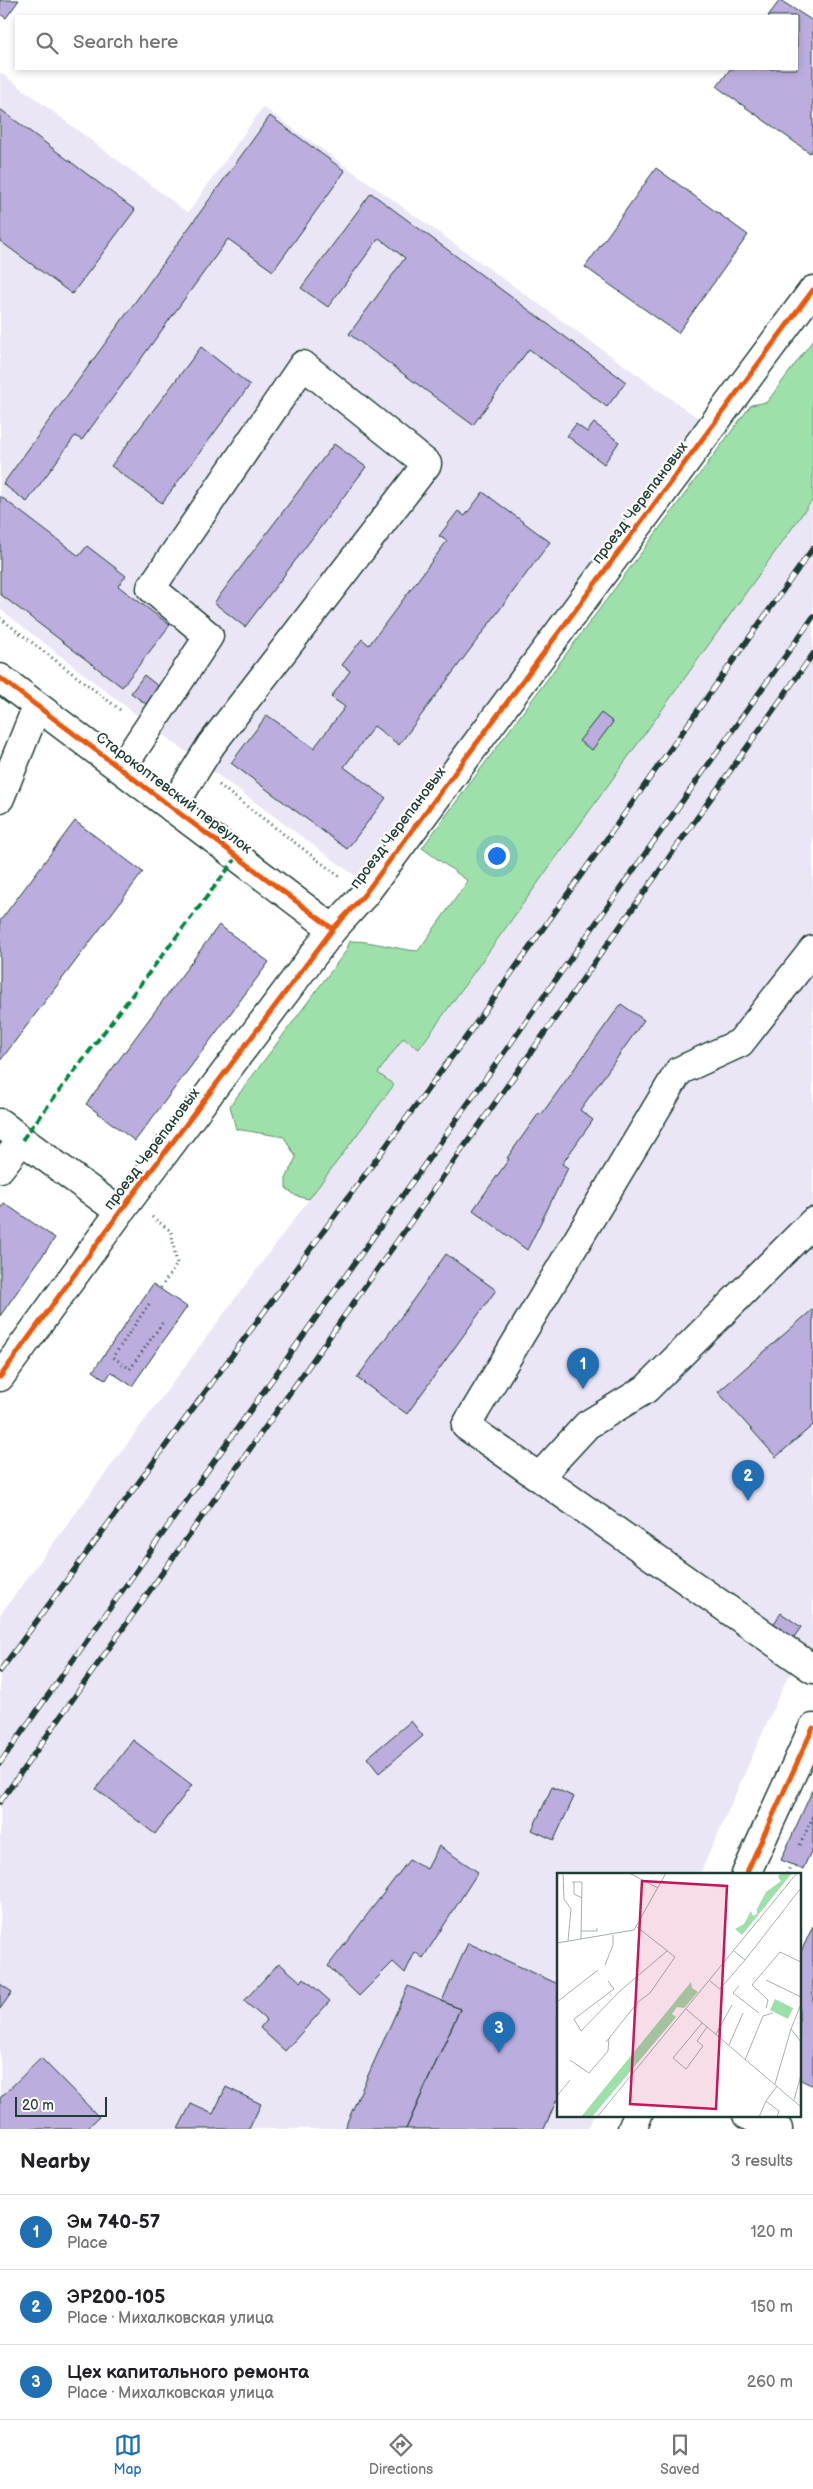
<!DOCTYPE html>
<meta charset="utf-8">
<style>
body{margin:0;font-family:"Balsamiq Sans",sans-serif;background:#f2f2f2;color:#202124}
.scale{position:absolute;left:15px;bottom:12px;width:92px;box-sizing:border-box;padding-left:5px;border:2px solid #1f3d34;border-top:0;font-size:14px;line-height:18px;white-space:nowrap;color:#1f3d34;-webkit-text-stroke:4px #fff;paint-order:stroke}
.you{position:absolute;left:496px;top:855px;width:18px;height:18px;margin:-12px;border:4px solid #fff;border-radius:50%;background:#1a73e8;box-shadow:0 0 0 8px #1a73e833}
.badge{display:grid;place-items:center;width:32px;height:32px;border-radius:50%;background:#1f6fb2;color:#fff;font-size:16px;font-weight:700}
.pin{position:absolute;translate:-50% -41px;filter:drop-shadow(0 1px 2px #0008)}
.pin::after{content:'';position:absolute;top:26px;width:18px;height:15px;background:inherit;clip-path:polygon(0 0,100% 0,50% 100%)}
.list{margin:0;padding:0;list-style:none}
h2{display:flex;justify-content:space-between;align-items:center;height:65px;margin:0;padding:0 20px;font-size:21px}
h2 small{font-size:16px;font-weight:400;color:#757577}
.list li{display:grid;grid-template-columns:32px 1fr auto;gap:15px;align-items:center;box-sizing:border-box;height:75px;padding:0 20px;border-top:1px solid #e0e0e0}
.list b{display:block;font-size:19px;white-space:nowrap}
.list p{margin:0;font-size:16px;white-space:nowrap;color:#757577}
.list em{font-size:16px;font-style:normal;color:#757577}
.icon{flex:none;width:28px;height:28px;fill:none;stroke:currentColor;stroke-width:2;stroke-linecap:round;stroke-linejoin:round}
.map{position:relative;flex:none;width:813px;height:2129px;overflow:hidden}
.search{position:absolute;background:#fff;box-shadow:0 2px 8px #0003;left:15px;right:15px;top:15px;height:55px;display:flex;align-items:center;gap:12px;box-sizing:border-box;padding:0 18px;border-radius:0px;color:#757577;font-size:19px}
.sheet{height:290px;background:#fff}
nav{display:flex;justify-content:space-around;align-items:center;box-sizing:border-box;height:70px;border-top:1px solid #e0e0e0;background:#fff;font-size:14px;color:#757577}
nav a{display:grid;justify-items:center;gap:2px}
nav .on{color:#1f6fb2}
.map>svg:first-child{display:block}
</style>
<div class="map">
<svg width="813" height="2129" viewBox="0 0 813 2129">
<rect width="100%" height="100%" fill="#fff"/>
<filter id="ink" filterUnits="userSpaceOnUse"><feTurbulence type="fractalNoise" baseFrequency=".02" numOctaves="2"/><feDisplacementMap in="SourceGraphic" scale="10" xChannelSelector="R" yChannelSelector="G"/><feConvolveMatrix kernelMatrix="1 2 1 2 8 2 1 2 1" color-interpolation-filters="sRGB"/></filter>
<g filter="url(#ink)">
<path fill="#ebe6f5" d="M 0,72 L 188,213 L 263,107 L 698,418 L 358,878 L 151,726 L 0,609 Z
M 813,499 L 813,1656 L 787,1678 L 700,1874 L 558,1874 L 558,2115 L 594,2115 L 588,2129 L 0,2129 L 0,1615 L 394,1085 L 378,1073 L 403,1037 L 420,1049 Z"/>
<path fill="#9ee0a9" stroke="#5e8e6e" d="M 813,340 L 813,499 L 419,1049 L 403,1038 L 378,1073 L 394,1085 L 309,1199 L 296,1196 L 286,1188 L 286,1179 L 296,1157 L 284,1137 L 236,1129 L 230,1106 L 346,951 L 350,941 C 376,941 393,949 418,951 L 468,881 L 422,848 L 751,405 L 767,402 Z"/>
<path fill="#bbaddd" stroke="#1f3d34" d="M 0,0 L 19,0 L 6,18 L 0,14 Z
M 780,0 L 813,21 L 813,148 L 810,153 L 717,87 L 730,69 L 797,69 L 797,16 L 768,16 Z
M 0,109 L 135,210 L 72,294 L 0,241 Z
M 270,116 L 345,171 L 273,271 L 228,239 L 82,440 L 75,436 L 27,502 L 3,484 Z
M 656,168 L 748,235 L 678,333 L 585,267 Z
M 371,193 L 626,382 L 607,407 L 529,349 L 473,425 L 349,334 L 405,258 L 379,238 L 328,307 L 301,288 Z
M 201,347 L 250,385 L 162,503 L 111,466 Z
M 594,423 L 619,442 L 604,464 L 567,436 L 576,424 L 587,432 Z
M 334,444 L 366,467 L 245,627 L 214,603 Z
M 483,492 L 550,542 L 399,745 L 374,726 L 344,767 L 386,798 L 347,849 L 231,763 L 267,715 L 314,748 L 345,707 L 331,697 L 350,671 L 342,665 L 362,639 L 369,645 L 447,541 L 439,536 L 458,511 L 465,516 Z
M 0,496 L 79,556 L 87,546 L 126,576 L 118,586 L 170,625 L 122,687 L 0,594 Z
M 144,675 L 167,693 L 154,710 L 131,693 Z
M 601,713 L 613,722 L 592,750 L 579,741 Z
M 75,821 L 143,872 L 0,1061 L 0,921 Z
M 219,925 L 269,962 L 135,1141 L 86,1104 Z
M 621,1004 L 644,1020 L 580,1110 L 593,1120 L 562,1164 L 568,1168 L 527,1250 L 473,1210 L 509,1159 L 507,1158 L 539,1113 L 541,1115 Z
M 4,1203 L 55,1238 L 0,1316 L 0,1209 Z
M 446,1254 L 496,1290 L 407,1414 L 357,1378 Z
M 153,1284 L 187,1307 L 132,1386 L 111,1372 L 106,1380 L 93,1371 Z
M 813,1309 L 813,1425 L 776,1457 L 718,1392 Z
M 781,1613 L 801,1627 L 792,1640 L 772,1626 Z
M 411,1721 L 423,1736 L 379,1773 L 367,1758 Z
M 133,1740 L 192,1785 L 155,1834 L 96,1789 Z
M 552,1787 L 574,1797 L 554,1840 L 532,1830 Z
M 813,1789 L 813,1847 L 803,1869 L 781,1860 Z
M 439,1846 L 478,1872 L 423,1958 L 415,1952 L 405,1973 L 393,1962 L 359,1996 L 328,1966 L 409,1860 L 427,1869 Z
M 813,1926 L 813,2086 L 799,2079 L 799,1956 Z
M 468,1943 L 558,1984 L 558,2097 L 544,2129 L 406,2129 L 460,2009 L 442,2001 Z
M 279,1963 L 301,1982 L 304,1978 L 330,2001 L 285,2051 L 260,2028 L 266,2020 L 244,2001 Z
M 0,1984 L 12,1992 L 0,2009 Z
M 408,1986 L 460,2009 L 406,2129 L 344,2129 Z
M 41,2058 L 99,2117 L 86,2129 L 0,2129 L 0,2098 Z
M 226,2087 L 261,2104 L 249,2129 L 178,2129 L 191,2104 L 213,2114 Z"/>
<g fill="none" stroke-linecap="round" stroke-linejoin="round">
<g stroke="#1f3d34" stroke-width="31">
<path id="minor" d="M 0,678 L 333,929
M 121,769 L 209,636 L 151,588 L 303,365 L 427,464 L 211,745 L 172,808
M 0,798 L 37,706
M 813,950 L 740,1043 L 679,1071 L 466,1426 L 813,1669
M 0,1123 L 22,1140
M 0,1168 L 22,1140 L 120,1212
M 0,1377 L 120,1212 L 333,929 L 364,895 L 813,290
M 539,1477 L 587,1425 L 646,1389 L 813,1222
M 746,1874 L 813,1728
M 747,2115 L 778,2129
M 632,2129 L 638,2115"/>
</g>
<path stroke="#1f3d34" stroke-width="3" stroke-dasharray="1 4" stroke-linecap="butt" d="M 0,618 L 123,712
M 219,785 L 340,877
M 152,1217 L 171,1231 L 177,1264 L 160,1289
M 149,1304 L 113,1357 L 130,1369 L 163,1322
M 800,1845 L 813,1817
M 787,1874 L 791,1864"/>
<use href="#minor" stroke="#fff" stroke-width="28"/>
<g stroke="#1f3d34" stroke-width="5.5">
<path id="rail" d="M 0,1671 L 464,1040 L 813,548
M 0,1763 L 813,617
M 0,1802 L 813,654"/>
</g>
<use href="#rail" stroke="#fff" stroke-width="4" stroke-dasharray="11" stroke-linecap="butt"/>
<path stroke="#00873e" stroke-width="4" stroke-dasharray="8 4" stroke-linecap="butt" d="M 22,1140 L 237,857"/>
<g stroke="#fff" stroke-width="8">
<path id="cycleway" d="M 0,678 L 333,929
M 0,1377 L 120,1212 L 333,929 L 364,895 L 813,290
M 746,1874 L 813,1728"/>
</g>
<use href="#cycleway" stroke="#e8590c" stroke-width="5"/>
</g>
</g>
<g text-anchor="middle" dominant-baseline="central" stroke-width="4.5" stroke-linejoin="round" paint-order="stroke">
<g font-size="15" fill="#1f3d34" stroke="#fff">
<text transform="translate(640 503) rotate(-53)">проезд Черепановых</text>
<text transform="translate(174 793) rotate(37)">Старокоптевский переулок</text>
<text transform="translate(398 828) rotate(-53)">проезд Черепановых</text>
<text transform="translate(152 1149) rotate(-53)">проезд Черепановых</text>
</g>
</g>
<g transform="translate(557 1873)">
<rect width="244" height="244" fill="#fff"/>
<path d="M 223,0 L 235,0 L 185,62 L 178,56 L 187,51 L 194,38 L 196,43 L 200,41 L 200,36 L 209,19 L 224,8 L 221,4 ZM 134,109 L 135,115 L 141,119 L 127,135 L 120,134 L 115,141 L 119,144 L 35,244 L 24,244 ZM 218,126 L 236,135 L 231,146 L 213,137 Z" fill="#9ee0a9"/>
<path fill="none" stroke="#a5b1ae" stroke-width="1" d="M 6,0 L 7,26 L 14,36 L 11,68M 72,0 L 101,15M 15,9 L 25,9 L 24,66M 17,9 L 17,21 L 25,25M 24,58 L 40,58 L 40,55M 0,70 L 77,57 L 109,0M 177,78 L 188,87 L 244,15M 48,92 L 56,72 L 56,62M 209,107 L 244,124M 51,108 L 57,116 L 17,146 L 24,158 L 63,118 L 110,78M 153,108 L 163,116 L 188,87M 182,113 L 176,120 L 202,140M 0,129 L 41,97M 244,131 L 234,156 L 244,169M 209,135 L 211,127 L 195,112 L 223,79 L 244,89M 129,136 L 244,234M 145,150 L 116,185 L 129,196 L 146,173 L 140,168 L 150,154M 159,161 L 175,132M 49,169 L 81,129 L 93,120 L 118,84 L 80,54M 172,172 L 186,140M 13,187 L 32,200 L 51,178 L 52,165M 188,187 L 206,143 L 216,140M 218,211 L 234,156M 0,223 L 13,207M 237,227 L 244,202M 40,244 L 240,0M 202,244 L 209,228M 220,244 L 222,238 L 209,228 L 220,213"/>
<path fill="#c2185b" fill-opacity="0.15" stroke="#c2185b" stroke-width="2.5" d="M 85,8 L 170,13 L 159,236 L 73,231 Z"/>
<rect width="244" height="244" fill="none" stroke="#1f3d34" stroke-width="2.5"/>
</g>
</svg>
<div class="scale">20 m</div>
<div class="you"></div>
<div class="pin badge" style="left:583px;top:1389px">1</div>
<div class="pin badge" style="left:748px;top:1501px">2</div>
<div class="pin badge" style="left:499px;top:2053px">3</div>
<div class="search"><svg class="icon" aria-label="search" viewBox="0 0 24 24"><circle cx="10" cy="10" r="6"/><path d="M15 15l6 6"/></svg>Search here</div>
</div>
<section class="sheet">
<h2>Nearby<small>3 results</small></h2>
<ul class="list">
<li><span class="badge">1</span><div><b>Эм 740-57</b><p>Place</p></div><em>120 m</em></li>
<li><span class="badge">2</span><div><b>ЭР200-105</b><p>Place · Михалковская улица</p></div><em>150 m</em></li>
<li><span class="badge">3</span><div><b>Цех капитального ремонта</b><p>Place · Михалковская улица</p></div><em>260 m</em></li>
</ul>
</section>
<nav>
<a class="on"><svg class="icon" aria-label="map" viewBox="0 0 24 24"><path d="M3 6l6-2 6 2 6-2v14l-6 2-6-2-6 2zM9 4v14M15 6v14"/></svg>Map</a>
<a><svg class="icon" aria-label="directions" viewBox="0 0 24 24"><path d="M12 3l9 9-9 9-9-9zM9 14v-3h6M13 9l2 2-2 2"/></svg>Directions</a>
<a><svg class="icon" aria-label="saved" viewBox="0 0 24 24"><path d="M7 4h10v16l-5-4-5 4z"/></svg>Saved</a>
</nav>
